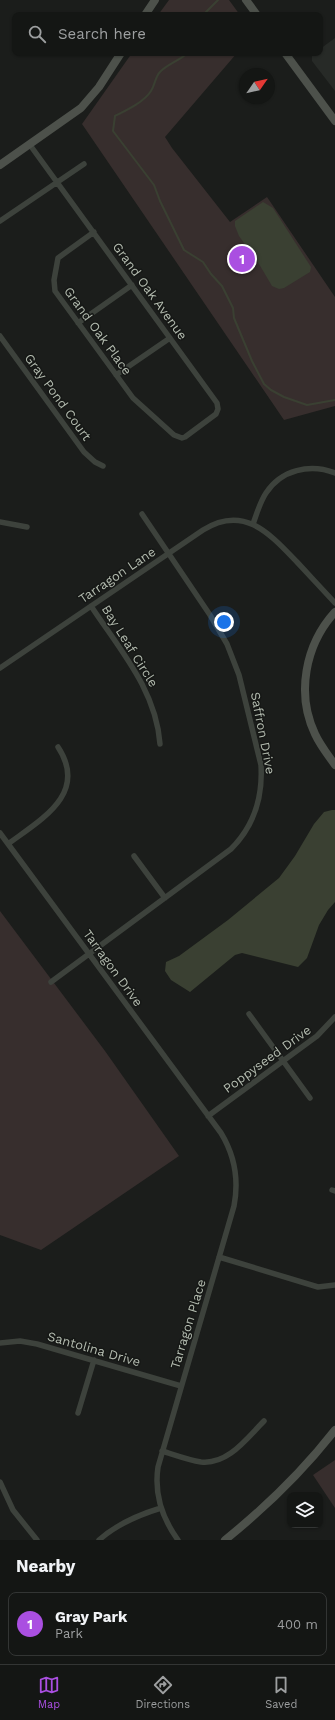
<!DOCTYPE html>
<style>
body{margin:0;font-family:"Work Sans",sans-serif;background:#212322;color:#f1f3f6}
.controls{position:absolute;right:12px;bottom:12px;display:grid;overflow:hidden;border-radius:8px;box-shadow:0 1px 3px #0004}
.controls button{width:36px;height:36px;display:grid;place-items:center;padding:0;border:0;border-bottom:1px solid #333534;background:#141614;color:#f1f3f6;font:20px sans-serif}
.compass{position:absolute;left:239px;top:68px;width:36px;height:36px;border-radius:50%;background:#141614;box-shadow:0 1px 3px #0004;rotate:56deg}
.you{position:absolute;left:224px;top:622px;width:14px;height:14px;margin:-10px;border:3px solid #fff;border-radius:50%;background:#1a73e8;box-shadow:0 0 0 6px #1a73e833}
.badge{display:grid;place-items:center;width:26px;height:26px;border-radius:50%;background:#aa4fe1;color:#fff;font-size:13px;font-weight:700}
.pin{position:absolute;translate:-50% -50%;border:2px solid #fff;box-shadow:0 1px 4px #0006}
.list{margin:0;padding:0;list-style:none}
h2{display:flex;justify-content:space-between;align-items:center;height:52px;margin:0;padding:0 16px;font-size:17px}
h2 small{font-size:13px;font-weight:400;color:#9d9fa0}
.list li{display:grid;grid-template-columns:26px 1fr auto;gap:12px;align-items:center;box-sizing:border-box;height:64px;margin:0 8px 8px;padding:0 8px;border:1px solid #333534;border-radius:8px}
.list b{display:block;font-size:15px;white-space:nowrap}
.list p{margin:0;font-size:13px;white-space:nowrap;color:#9d9fa0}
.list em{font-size:13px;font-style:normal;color:#9d9fa0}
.icon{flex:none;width:22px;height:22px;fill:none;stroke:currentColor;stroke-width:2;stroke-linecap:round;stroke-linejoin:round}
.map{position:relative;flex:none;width:335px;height:1540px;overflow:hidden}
.search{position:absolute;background:#141614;box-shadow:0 1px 3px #0004;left:12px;right:12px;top:12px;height:44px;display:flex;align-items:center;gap:10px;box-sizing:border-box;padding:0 14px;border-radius:8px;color:#9d9fa0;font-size:15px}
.sheet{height:124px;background:#141614}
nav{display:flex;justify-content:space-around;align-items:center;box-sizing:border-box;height:56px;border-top:1px solid #333534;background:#141614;font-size:11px;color:#9d9fa0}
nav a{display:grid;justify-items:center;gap:2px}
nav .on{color:#aa4fe1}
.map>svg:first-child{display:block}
</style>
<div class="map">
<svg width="335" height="1540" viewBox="0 0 335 1540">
<rect width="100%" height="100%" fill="#1b1d1b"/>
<path fill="#272a27" d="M 335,38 L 335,91 L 312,61 L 312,54 L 320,53 L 320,49 Z"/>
<path fill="#372e2d" d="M 169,0 L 229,0 L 240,15 L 158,15 Z
M 132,53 L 237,53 L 165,137 L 172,148 L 230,222 L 267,197 L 335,297 L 335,406 L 284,420 L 82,124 Z
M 0,911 L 105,1051 L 179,1156 L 41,1250 L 0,1235 Z
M 335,1460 L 335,1508 L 313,1475 Z"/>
<path fill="#3a4032" d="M 263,202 L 273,208 L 311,267 L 310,272 L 284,288 L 279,289 L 272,286 L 259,264 L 239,236 L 235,226 L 235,221 Z
M 332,810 L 335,810 L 335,902 L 328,910 L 319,925 L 307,958 L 298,967 L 242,953 L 235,955 L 190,992 L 171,980 L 165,971 L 166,962 L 179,956 L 228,920 L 279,878 L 295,856 L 314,824 L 324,812 Z"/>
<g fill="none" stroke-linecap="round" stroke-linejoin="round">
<path stroke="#3a4032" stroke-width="2" d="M 203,15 L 218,0
M 188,53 C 180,60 166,65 160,72 C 155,77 155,85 151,91 C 144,102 127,110 115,116 L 113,131 L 154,185 L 160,201 L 184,250 L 203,262 L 211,274 L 222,286 L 233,308 L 234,318 L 252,361 L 264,384 L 271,390 L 284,397 L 307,405 L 335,400"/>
<path stroke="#3d423c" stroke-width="5.5" d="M 30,145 L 217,403 L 218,409 L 216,414 L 185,437 L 182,438 L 174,435 L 133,398 L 55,291 L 54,280 L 58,258 L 94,232
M 0,221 L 84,164
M 78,323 L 132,285
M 0,336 L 84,452 L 95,462 L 103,466
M 116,375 L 170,338
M 0,522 L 27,527
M 253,524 C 257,513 260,502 266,493 C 281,470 310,463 335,473
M 91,606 C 120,650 156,690 160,744
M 0,668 L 203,530 C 244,504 270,534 297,562 C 310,576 322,589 335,603
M 0,833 L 221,1133 C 235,1156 239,1180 234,1206 L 158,1467 C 154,1494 162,1518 178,1540
M 8,844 C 40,820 89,794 58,747
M 134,856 L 165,898
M 51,982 L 231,849 C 254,826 263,798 261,765 L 239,675 L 227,644 L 210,615 L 142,514
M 249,1014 L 310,1098
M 208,1116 L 317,1036 L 335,1017
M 332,1190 L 335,1191
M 219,1257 L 318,1287 L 335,1285
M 0,1343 L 20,1341 L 37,1344 L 181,1386
M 78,1413 L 94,1360
M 162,1451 C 175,1455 188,1460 201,1462 C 228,1465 247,1438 264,1421
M 0,1482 L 13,1510 L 37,1540
M 99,1540 C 117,1524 138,1515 161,1508"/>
<path stroke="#4d514b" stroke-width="8" d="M 246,0 L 257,15
M 145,15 L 155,0
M 285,53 L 335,121
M 0,165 L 81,108 L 99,87 L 121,53
M 335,612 C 305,645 296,694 315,734 C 320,745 328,755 335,765
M 225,1540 C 266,1507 303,1471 335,1430"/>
</g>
<g text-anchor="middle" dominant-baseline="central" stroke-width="3" stroke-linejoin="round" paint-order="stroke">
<g font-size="13" fill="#b3bbaf" stroke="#161816">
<text transform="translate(150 291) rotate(54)">Grand Oak Avenue</text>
<text transform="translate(98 331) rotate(54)">Grand Oak Place</text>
<text transform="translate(58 397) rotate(54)">Gray Pond Court</text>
<text transform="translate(117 575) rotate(-34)">Tarragon Lane</text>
<text transform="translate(130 646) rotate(58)">Bay Leaf Circle</text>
<text transform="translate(263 733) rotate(79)">Saffron Drive</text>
<text transform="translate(113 968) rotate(54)">Tarragon Drive</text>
<text transform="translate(267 1059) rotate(-36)">Poppyseed Drive</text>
<text transform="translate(188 1324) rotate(-73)">Tarragon Place</text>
<text transform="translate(94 1349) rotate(16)">Santolina Drive</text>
</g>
</g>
</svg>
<div class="controls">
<button><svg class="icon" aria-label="layers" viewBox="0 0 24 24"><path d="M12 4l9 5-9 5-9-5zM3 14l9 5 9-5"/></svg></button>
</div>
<svg class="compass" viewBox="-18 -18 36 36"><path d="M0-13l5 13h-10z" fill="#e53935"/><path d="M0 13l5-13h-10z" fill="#9d9fa0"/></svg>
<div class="you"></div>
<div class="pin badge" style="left:242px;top:259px">1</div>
<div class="search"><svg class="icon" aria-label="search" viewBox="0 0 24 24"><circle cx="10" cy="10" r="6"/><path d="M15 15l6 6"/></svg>Search here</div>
</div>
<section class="sheet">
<h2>Nearby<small></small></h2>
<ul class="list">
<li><span class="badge">1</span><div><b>Gray Park</b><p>Park</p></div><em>400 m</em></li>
</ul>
</section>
<nav>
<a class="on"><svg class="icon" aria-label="map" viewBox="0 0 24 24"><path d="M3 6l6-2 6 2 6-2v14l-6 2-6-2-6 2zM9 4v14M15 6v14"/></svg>Map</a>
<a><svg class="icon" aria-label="directions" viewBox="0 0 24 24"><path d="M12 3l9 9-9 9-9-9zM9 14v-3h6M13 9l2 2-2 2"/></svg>Directions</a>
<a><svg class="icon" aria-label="saved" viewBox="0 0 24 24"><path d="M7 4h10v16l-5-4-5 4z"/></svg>Saved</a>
</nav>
